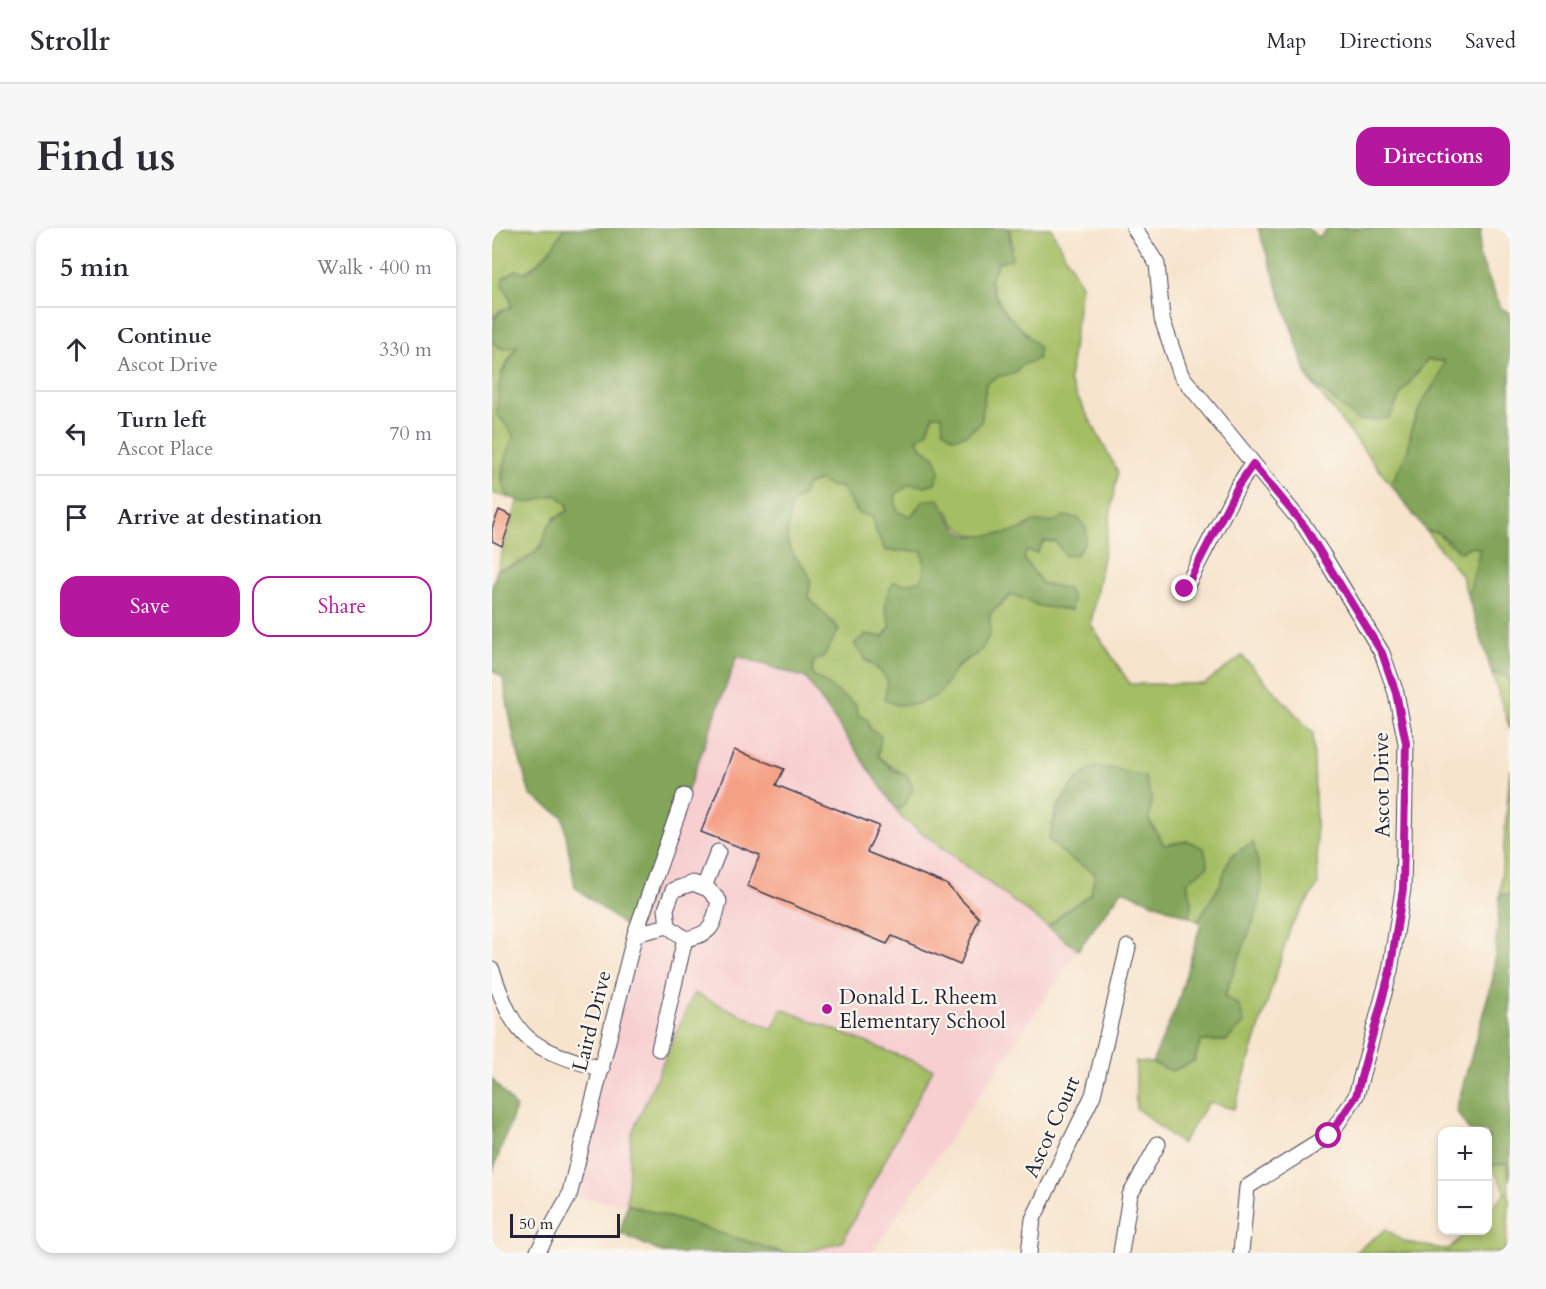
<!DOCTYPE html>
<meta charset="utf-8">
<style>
body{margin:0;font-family:Cardo,serif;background:#f7f7f7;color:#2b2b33}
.controls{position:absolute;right:18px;bottom:18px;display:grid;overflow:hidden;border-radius:12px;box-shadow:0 3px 9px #0003}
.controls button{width:54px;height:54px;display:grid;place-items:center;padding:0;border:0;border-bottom:2px solid #e1e1e2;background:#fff;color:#2b2b33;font:30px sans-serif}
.scale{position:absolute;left:18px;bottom:15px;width:110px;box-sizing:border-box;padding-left:6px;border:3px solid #22223b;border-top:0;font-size:16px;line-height:21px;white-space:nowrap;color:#22223b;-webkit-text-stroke:4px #fbf7ec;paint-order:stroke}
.stop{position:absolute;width:18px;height:18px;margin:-14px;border:4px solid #b5179e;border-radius:50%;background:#fff}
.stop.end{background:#b5179e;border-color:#fff;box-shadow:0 2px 6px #0008}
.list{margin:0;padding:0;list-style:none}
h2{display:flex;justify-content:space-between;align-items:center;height:78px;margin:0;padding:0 24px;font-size:26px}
h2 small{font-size:20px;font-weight:400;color:#7c7c81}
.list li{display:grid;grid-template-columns:39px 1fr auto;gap:18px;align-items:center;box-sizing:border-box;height:84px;padding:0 24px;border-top:2px solid #e1e1e2}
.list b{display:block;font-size:22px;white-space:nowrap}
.list p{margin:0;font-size:20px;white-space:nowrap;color:#7c7c81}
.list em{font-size:20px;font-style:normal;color:#7c7c81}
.actions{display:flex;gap:12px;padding:18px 24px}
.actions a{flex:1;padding:14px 0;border:2px solid #b5179e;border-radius:18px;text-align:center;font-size:21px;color:#b5179e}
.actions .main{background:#b5179e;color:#fff}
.icon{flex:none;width:33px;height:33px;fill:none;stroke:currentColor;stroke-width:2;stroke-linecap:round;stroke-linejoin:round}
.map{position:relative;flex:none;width:1018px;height:1025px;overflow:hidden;border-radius:18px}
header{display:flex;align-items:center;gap:36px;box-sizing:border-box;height:84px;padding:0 30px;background:#fff;border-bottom:2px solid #e1e1e2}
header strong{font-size:28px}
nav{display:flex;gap:33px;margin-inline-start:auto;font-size:21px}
.intro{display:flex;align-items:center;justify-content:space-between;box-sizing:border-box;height:144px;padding:0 36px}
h1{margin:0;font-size:42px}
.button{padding:15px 27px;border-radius:18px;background:#b5179e;color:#fff;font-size:21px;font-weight:700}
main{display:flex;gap:36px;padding:0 36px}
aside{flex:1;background:#fff;border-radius:18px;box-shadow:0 3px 9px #0003}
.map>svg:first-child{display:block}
</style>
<header>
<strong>Strollr</strong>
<nav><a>Map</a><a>Directions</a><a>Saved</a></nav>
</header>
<div class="intro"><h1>Find us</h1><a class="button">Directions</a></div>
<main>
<aside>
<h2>5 min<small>Walk · 400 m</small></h2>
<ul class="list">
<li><svg class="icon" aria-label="ahead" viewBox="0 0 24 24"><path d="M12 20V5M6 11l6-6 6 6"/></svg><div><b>Continue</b><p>Ascot Drive</p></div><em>330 m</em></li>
<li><svg class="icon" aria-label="left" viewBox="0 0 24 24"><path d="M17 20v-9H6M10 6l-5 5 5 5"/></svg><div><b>Turn left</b><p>Ascot Place</p></div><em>70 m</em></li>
<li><svg class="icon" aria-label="arrive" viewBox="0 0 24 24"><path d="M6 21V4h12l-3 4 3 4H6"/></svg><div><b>Arrive at destination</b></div></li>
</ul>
<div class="actions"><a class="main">Save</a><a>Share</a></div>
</aside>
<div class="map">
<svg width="1018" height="1025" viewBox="0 0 1018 1025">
<rect width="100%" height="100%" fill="#fbf7ec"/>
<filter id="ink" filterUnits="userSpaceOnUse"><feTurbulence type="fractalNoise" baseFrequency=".0167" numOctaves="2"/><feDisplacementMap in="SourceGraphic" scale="12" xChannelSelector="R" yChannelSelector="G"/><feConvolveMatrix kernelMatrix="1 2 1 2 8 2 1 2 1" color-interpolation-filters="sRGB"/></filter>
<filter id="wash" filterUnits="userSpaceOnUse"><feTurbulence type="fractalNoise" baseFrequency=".008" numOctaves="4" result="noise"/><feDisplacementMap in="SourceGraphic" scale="24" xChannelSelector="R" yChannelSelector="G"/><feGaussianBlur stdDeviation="1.35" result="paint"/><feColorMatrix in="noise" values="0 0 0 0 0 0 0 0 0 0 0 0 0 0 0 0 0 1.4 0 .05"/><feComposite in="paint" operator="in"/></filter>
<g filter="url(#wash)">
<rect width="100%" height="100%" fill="#f7e4cd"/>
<path fill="#f7cfd1" d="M 245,428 L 314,450 L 410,590 L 586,722 L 380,1025 L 292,1025 L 135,976 L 77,968 L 143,706 Z"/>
<path fill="#a4be64" stroke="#637050" stroke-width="1.5" d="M 0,0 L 72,0 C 56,30 40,42 10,57 L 18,70 L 19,79 L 8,82 L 0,91 Z
M 517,0 L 559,0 L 589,57 L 577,153 L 626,244 L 599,396 L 638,456 L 712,456 L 750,428 L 821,505 L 826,657 L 799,698 L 742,881 L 717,874 L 689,916 L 644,880 L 644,833 L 660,835 L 680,843 L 702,833 L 709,813 L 734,813 L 732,769 L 766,680 L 770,654 L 738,629 L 728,657 L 706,693 L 697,689 L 700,673 L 695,654 L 696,613 L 672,617 L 657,592 L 659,570 L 586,549 L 564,581 L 557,612 L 577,630 L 603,644 L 599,666 L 575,682 L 556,699 L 410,590 L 405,582 L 413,576 L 416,549 L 385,528 L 375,492 L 365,486 L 363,477 L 320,446 L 321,434 L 347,401 L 315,369 C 326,336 303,340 295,314 C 293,305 299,286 299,275 L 311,267 L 314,257 L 328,252 L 337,258 L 349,259 L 366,285 L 381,289 L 384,304 L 430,323 L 433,339 L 429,352 L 414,356 L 402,354 L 393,381 L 399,398 L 372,432 L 387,440 L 396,453 L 456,450 C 478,421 498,430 498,386 L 521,366 L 547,378 L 579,382 L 560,359 L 551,356 L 532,332 L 534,323 L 545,325 L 552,313 L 564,314 L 563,295 C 556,296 546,293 540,294 C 535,296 532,300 528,302 C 499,310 468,315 456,283 L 431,273 L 419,288 L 405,284 L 403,267 L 418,256 L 433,258 L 432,222 L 425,212 L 436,203 L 441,187 L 450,186 L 473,207 L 489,195 L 494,155 L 506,148 L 521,146 L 530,137 L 536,106 C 516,90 504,76 498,51 L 507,34 L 521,19 Z
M 0,114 L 11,121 L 25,118 L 8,147 L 15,197 L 22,208 C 13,231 1,247 18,270 L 0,265 Z
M 935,132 L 952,133 L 948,148 L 931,173 L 920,198 L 916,223 L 899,257 L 816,150 L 867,193 L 897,190 L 909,166 Z
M 64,267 L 75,276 L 76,283 L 62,290 C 49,324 39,332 5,342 L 26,272 C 39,276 51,269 64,267 Z
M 934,303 L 945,304 L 957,317 L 979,318 L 989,321 C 981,336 985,355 976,369 L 969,347 Z
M 1000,445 L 1015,448 L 1018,458 L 1018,501 Z
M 1018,541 L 1018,667 L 1008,666 Z
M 202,765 L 280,801 L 290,781 L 441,841 L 350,1014 L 311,1025 L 292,1025 L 135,976 L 139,907 Z
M 1015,934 C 1018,964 1018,996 1012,1025 L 862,1025 L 894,1001 L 913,1014 L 956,1022 L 976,1003 L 996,1002 L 996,983 L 1014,964 L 999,938 Z"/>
<path fill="#83a55a" stroke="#52644a" stroke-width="1.5" d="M 72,0 L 517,0 L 520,31 L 507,34 L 498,52 C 508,88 524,93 547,119 L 546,131 L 530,137 L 521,146 L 506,148 L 494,155 L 489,195 L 473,207 L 461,210 L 451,201 L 450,187 L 441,187 L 436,203 L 425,212 L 432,222 L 442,228 L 448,242 L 443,255 L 433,258 L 418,256 L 403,267 L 405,284 L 419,288 L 431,273 L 446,271 C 455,282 459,301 474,307 C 483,310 520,305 530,301 C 534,300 537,295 541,294 C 555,293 560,297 572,288 L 586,290 L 595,302 L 593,314 L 585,326 L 573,328 L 564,314 L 552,313 L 545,325 L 534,323 L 532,331 L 551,356 L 575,360 L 581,371 L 579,382 L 547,378 L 520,366 L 498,386 L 498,406 L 488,424 L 467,436 L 446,467 L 426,476 L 405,477 L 392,472 L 396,453 C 385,437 373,433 362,416 L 374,406 L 391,409 L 399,398 C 393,381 390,370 402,354 L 414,356 L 429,352 L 433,339 L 430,323 L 394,323 L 384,304 L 381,289 L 366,285 L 349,259 L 337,258 L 328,252 L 314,257 L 311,267 L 299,276 C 299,286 293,305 296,314 C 303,340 325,336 316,369 L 347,401 L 332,428 L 321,434 L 320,446 L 364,477 L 365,486 L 376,492 L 378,501 L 389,508 L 386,528 L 402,542 L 416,548 L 421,561 L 413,576 L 405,582 L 314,450 L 245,428 L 143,706 L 83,659 L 71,589 L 38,567 L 22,511 L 11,450 L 0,442 L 0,358 L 5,342 L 32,334 L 52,316 C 52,298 60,291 76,283 L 75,276 L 64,267 C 55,268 46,273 37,275 C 33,275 27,272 23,271 C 0,264 16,224 22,208 L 5,186 C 5,152 9,147 25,118 L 11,121 L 0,114 C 0,96 0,84 19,79 L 18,70 L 10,57 L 11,50 L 24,42 L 34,45 C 53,29 61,21 72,0 Z
M 766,0 L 815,0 L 827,9 L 836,0 L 989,0 L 987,27 L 1009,80 L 1018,85 L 1018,458 L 1015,448 L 1000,445 L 976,369 L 988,321 L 979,318 L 969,324 L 945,304 L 934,303 L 899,257 L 916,223 L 920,198 L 931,173 L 948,148 L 952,133 L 935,132 L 909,166 L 897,190 L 867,193 L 816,150 Z
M 603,539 L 624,541 L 653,549 L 659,570 L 657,592 L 672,617 L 696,613 L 712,620 L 716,638 L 695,654 L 700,673 L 697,689 L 630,662 L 586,722 L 556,699 L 575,682 L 599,666 L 603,645 L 577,630 L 557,612 C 565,579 573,557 603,539 Z
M 761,614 L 770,654 L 766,681 L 732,769 L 747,777 L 752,795 L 734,813 L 709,813 L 702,833 L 680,843 L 660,835 L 685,777 L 709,695 L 706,693 L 728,657 L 738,629 Z
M 1008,666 L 1018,667 L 1018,951 L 1015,935 L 999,938 L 996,933 L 996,904 L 977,903 L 964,882 L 1001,750 Z
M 0,851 L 24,880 L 0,945 Z
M 135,976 L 292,1025 L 171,1025 L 128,1005 Z"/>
<g id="blocks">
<path fill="#f5a186" d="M 7,282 L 20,288 L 10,318 L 0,313 L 0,300 Z
M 242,522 L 292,541 L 284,557 L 387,598 L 375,624 L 454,656 L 487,690 L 468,737 L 400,708 L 395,716 L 255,658 L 268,627 L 209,604 Z"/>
</g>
</g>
<g filter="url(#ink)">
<use href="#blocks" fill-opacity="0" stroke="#423f51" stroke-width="1.5"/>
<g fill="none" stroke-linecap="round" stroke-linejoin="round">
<g stroke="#423f51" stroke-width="17">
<path id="minor" d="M 642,0 L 665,36 L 670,91 L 689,147 L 813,299 L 831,327 L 890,425 L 904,465 L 914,515 L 911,661 L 898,743 L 864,868 L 837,908 L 755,959 L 749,1025
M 693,361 L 746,258 L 761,235
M 201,655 L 216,661 L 227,673 C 221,699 220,706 193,711 L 176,698 L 174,681 L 181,662 Z
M 212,659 L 226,624
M 143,706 L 176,698
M 0,742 C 25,817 38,819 110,841
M 167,821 L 193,711
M 45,1025 L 77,968 L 143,706 L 192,568
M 537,1025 L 541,991 L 601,867 L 636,719
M 629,1025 L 638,967 L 666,916"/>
</g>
<use href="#minor" stroke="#fff" stroke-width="15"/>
</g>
</g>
<g fill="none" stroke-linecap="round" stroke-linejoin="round" filter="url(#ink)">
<path stroke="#b5179e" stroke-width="8" d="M 693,361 L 746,258 L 761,236 L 813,299 L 890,425 L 904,465 L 914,515 L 911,661 L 898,743 L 864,868 L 837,908"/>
</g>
<circle fill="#b5179e" stroke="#fbf7ec" stroke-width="2" cx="335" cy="781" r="6"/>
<g text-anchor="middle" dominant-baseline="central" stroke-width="4.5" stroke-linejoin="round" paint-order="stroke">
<g font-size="21" fill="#22223b" stroke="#fbf7ec">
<text transform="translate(890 557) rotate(-91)">Ascot Drive</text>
<text transform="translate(100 793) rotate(-76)">Laird Drive</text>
<text transform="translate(560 899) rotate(-66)">Ascot Court</text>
</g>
<g font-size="21" fill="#22223b" stroke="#fbf7ec" text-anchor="start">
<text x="347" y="769">Donald L. Rheem<tspan x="347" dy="24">Elementary School</tspan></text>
</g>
</g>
</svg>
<div class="controls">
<button>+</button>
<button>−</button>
</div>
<div class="scale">50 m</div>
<div class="stop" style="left:837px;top:908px"></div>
<div class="stop end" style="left:693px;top:361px"></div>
</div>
</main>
